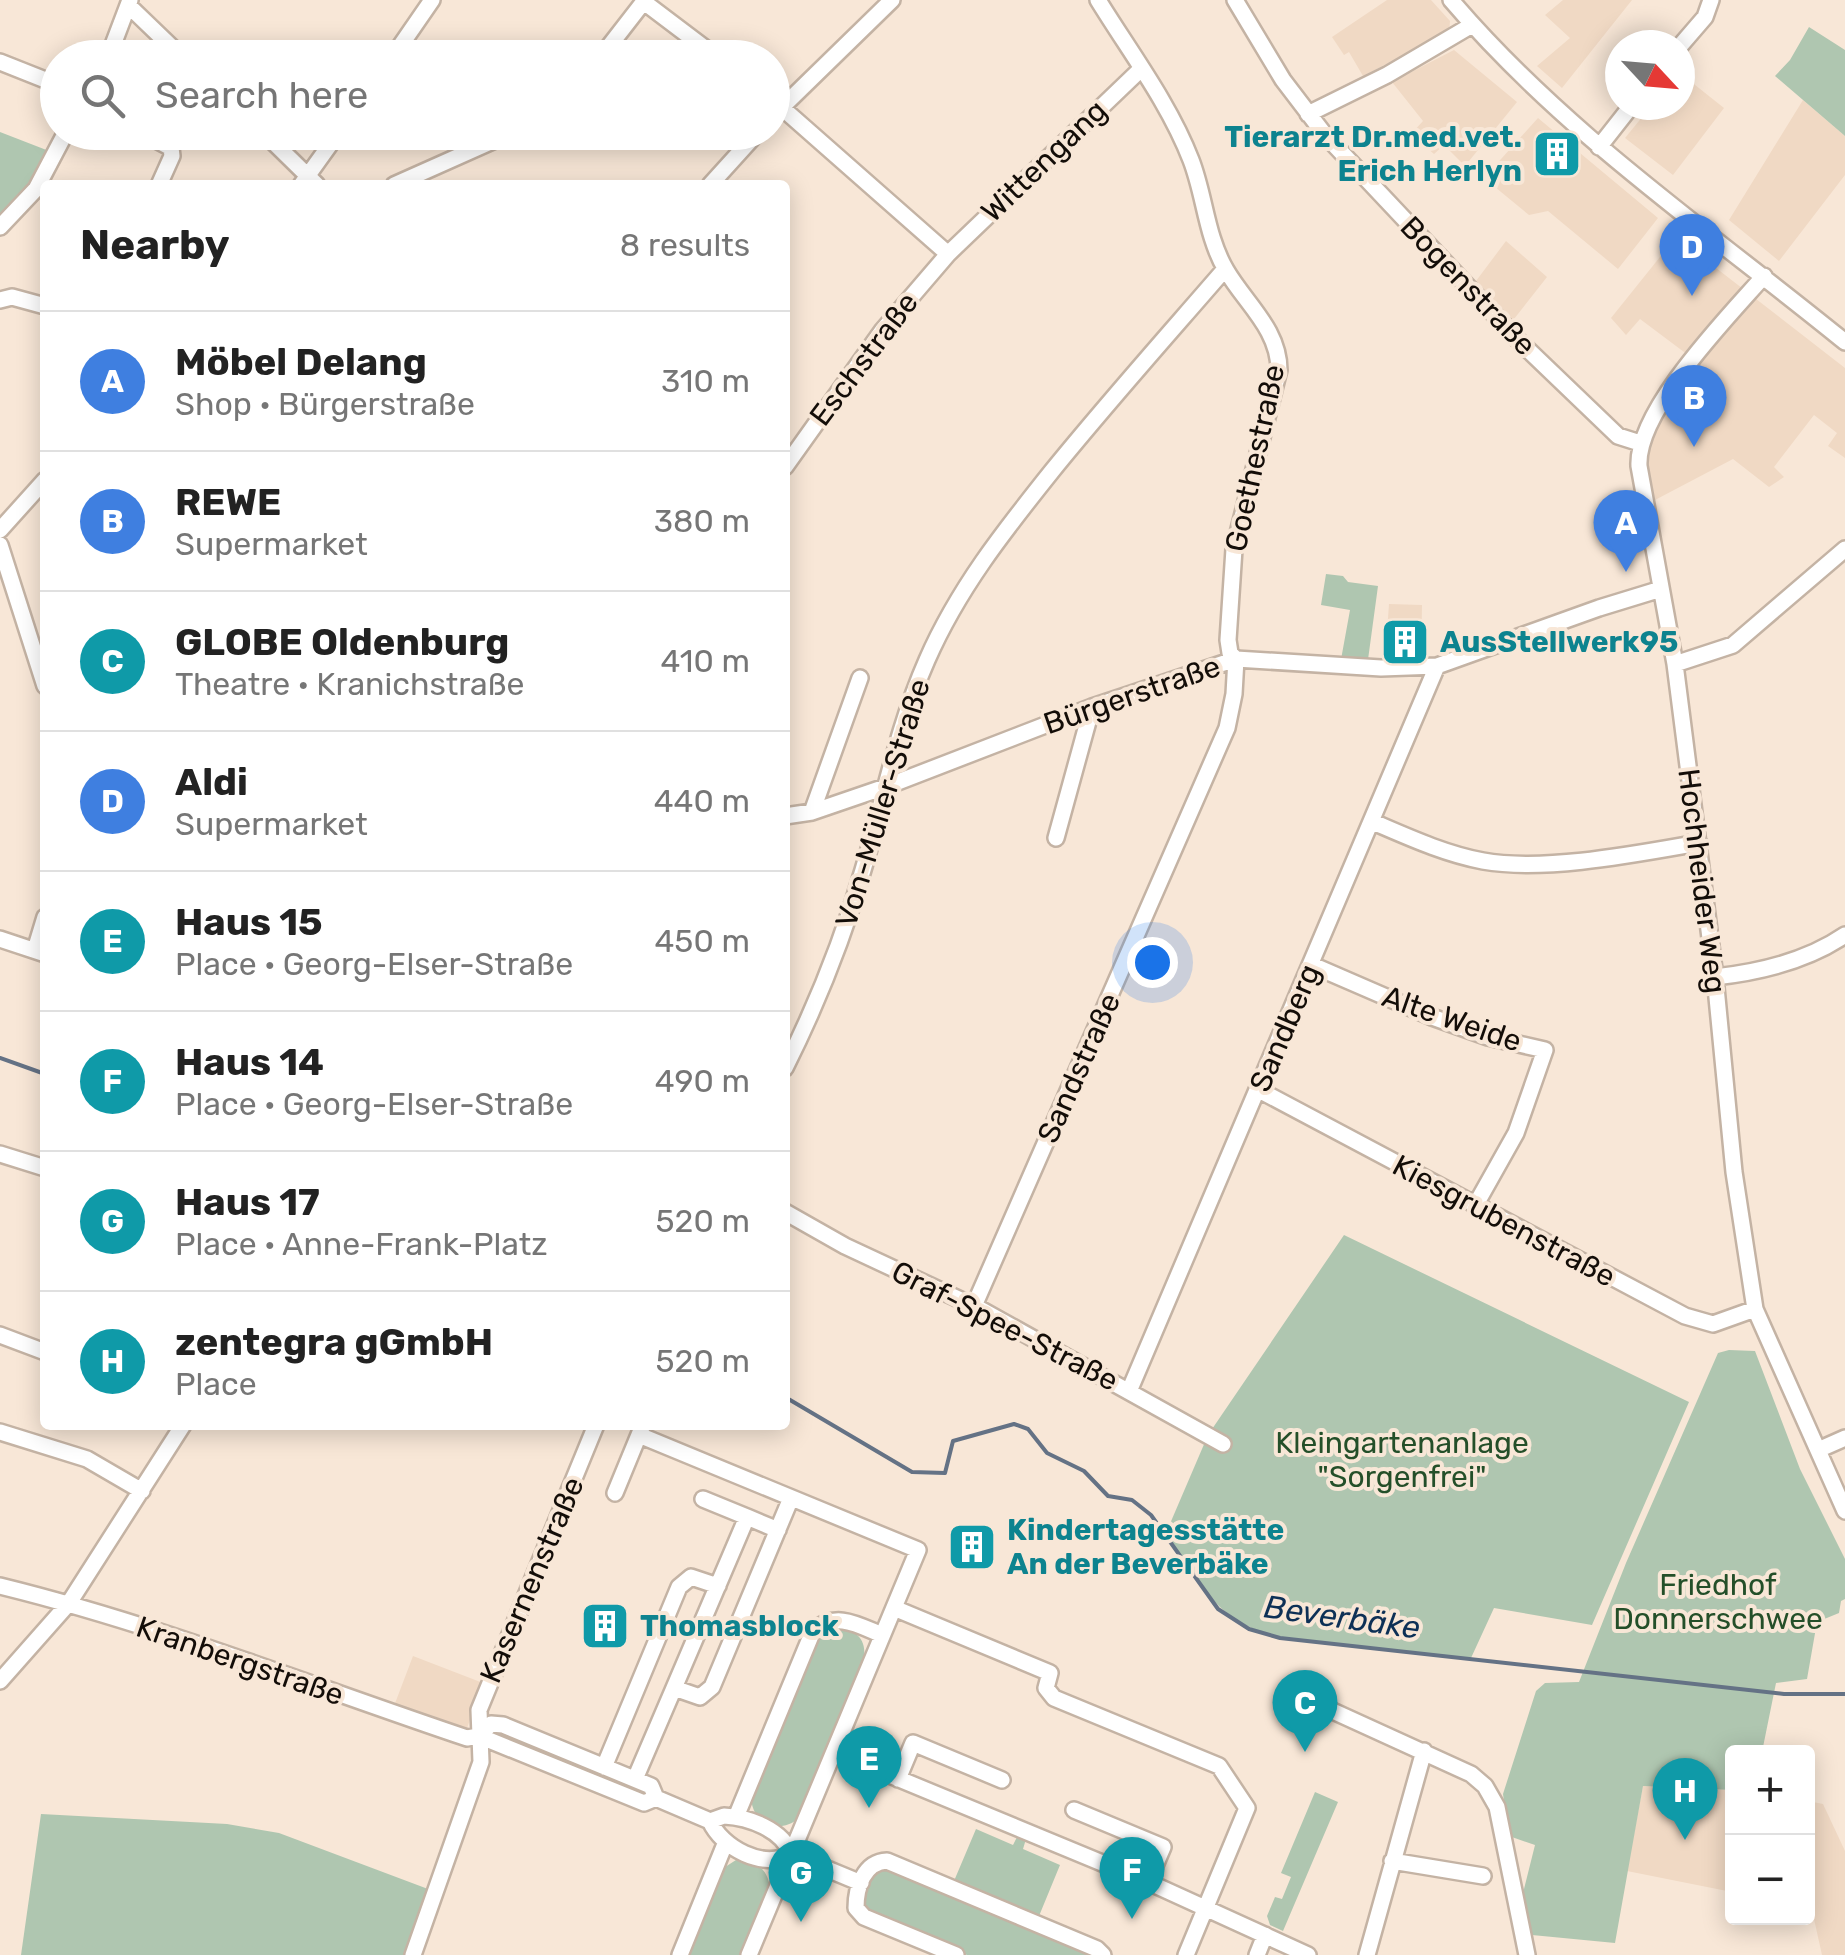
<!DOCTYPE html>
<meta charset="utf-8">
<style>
body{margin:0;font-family:Rubik,sans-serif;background:#f6f6f6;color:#222}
.controls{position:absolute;right:30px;bottom:30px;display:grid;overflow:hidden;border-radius:10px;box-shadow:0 5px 25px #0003}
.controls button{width:90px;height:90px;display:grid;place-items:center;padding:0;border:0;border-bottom:2px solid #e0e0e0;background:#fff;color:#222;font:50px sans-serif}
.compass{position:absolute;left:1605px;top:30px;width:90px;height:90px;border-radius:50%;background:#fff;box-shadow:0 5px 25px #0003;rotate:116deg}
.you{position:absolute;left:1152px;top:962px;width:35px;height:35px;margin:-25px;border:8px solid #fff;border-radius:50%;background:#1a73e8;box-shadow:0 0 0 15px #1a73e833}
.badge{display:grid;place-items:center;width:65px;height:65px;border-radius:50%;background:#2a639b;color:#fff;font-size:32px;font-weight:700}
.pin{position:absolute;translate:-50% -82px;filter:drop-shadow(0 2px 5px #0008)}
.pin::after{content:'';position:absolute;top:52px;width:35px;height:30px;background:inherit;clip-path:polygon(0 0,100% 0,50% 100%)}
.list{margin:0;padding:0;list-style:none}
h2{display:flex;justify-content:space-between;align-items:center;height:130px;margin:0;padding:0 40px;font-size:42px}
h2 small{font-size:32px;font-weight:400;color:#767676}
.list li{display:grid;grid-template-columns:65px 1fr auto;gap:30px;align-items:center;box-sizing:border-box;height:140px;padding:0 40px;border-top:2px solid #e0e0e0}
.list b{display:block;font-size:38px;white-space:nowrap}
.list p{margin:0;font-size:32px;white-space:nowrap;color:#767676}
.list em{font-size:32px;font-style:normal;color:#767676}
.icon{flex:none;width:55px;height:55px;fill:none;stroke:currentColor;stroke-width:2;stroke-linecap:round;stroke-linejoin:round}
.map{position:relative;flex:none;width:1845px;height:1955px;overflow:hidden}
.search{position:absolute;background:#fff;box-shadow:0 5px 25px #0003;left:40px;top:40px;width:750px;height:110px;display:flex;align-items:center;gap:25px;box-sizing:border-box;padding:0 35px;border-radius:55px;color:#767676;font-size:38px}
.panel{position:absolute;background:#fff;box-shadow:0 5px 25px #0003;left:40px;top:180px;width:750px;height:1250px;border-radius:10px}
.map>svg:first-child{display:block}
</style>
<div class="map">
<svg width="1845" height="1955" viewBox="0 0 1845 1955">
<rect width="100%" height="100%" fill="#f8e7d7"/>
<path fill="#f0d9c4" d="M 1387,0 L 1431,0 L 1450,21 L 1449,32 L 1363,76 L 1349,52 L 1344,55 L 1332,37 Z
M 1563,0 L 1632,0 L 1562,88 L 1537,66 L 1570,38 L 1545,15 Z
M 1454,50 L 1517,102 L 1465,166 L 1444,145 L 1434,154 L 1411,134 L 1423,121 L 1392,82 Z
M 1680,73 L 1724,108 L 1673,175 L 1625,138 L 1652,105 L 1680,105 Z
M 1803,100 L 1845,136 L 1845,175 L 1779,261 L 1729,220 Z
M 1538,118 L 1658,218 L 1618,269 L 1548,211 L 1529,215 L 1484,178 Z
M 1676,237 L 1845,368 L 1845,458 L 1828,446 L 1837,433 L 1814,415 L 1774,467 L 1784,477 L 1769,487 L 1733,459 L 1655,500 L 1648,472 L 1648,439 L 1658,418 L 1700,364 L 1640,319 L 1626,335 L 1611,318 Z
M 1506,241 L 1547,277 L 1507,328 L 1470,289 Z
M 1389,604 L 1422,605 L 1421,661 L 1385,660 Z
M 413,1656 L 483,1683 L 466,1731 L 394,1706 Z
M 1643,1786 L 1732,1790 L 1732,1892 L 1627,1871 Z
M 1808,1801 L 1823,1804 L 1845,1851 L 1845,1955 L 1822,1955 L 1814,1919 L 1802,1918 L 1808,1918 Z"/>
<path fill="#afc6b0" d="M 1809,27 L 1845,50 L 1845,136 L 1775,76 L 1790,60 Z
M 0,132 L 49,151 L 22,193 L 0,217 Z
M 1326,574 L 1343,576 L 1348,582 L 1378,586 L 1367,667 L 1340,665 L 1350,610 L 1321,605 Z
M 1344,1235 L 1689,1402 L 1592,1625 L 1494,1608 L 1471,1658 L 1280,1638 C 1214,1620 1202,1586 1166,1533 L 1208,1435 Z
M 1729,1350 L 1755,1351 L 1800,1469 L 1845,1559 L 1845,1599 L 1841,1601 L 1839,1613 L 1817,1622 L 1807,1679 L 1776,1683 L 1762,1752 L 1732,1752 L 1732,1790 L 1643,1786 L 1615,1943 L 1532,1935 L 1523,1893 L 1535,1845 L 1509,1836 L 1503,1794 L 1536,1691 L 1545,1683 L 1579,1682 L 1626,1563 L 1718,1353 Z
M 832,1627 C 855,1628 869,1638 863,1663 L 799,1818 C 779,1835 753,1825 751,1798 L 817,1636 Z
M 1315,1792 L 1338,1802 L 1283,1931 L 1270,1925 L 1267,1916 L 1275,1897 L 1282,1899 L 1291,1877 L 1281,1873 Z
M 41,1814 L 227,1824 L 279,1833 L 436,1892 L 410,1955 L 21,1955 Z
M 976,1829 L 1013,1845 L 1018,1835 L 1026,1839 L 1023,1849 L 1060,1865 L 1039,1916 L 954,1881 Z
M 745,1859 C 760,1865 768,1871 770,1888 L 744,1955 L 685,1955 L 722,1869 L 736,1860 Z
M 885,1866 L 1098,1955 L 967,1955 L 871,1915 C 851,1897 868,1877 885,1866 Z"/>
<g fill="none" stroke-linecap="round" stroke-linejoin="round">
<path stroke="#647285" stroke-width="4" d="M 0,1058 L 45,1074
M 785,1397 L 912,1472 L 945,1473 L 953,1441 L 1014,1424 L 1028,1429 L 1047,1453 L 1084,1471 L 1108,1496 L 1132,1500 L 1151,1515 L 1218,1609 L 1249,1629 L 1280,1638 L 1784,1694 L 1845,1694"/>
<g stroke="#c4b3a4" stroke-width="20">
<path id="minor" d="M 1235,0 L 1283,80 L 1325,135 L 1520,342 L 1618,436 L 1640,443
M 1451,0 C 1564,133 1710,232 1845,342
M 644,2 L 718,58
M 128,5 L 183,58
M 1680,46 L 1705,17 L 1711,0
M 108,58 L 130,0
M 392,58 L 432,0
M 600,58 L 645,0
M 0,62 L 58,85
M 772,99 L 948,254
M 1308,114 L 1387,75 L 1472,25
M 772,117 L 892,0
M 141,132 L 171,148 L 172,156 L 159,185
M 263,132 L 317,185
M 1599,147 L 1632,105
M 301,185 L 339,132
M 394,185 L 513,132
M 710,185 L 758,132
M 0,227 L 36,189 L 66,132
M 1764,276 C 1727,318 1636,411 1639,466 L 1675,664 L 1715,977 L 1734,1172 L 1755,1309 L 1845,1511
M 0,300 L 12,297 L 45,306
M 785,467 L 882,331 L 948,254 L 1141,69
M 0,530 L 45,480
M 0,545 L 45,686
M 1675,664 L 1733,645 L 1845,549
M 812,812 L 860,678
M 785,816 L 812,812 L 885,787 L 1092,707 L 1236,659 L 1381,668 L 1437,666 L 1599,608 L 1661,589
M 1373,822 C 1408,837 1445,854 1483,861 C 1545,872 1636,854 1699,843
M 1056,838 L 1092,707
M 0,939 L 45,954
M 35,950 L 45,917
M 1312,965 L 1432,1017 L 1488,1037 L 1545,1050 L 1516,1133 L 1475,1206
M 1715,977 C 1761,972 1807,961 1845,935
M 785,1068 C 817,1004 843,939 863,870 C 884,800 897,728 927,660 C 958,589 1004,531 1052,471 C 1108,402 1167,336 1225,269
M 1259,1090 L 1685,1316 L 1713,1324 L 1755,1309
M 0,1154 L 45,1168
M 785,1212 L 845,1246 L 980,1309 L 1223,1444
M 974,1306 L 1227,728 L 1234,694 L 1236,659 L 1230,653 L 1228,640 L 1234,549 L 1279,370 C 1279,329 1245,303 1226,270 C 1206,236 1205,196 1191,160 C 1169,103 1130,52 1098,0
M 0,1335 L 45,1352
M 1130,1389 L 1437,666
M 0,1432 L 87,1459 L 142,1491
M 639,1435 L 918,1550 L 749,1955
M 1818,1450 L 1845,1438
M 615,1493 L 643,1425
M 703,1499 L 747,1517
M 0,1586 C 159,1625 312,1686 467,1738 L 479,1736
M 894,1608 L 1050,1673 L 1046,1688 L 1054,1698 L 1219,1766 L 1247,1808 L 1186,1955
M 0,1681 L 69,1603 L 183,1425
M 674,1688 L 747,1517 L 778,1530
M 1313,1702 L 1471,1774 L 1485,1786 L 1497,1807 L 1527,1955
M 834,1752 L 1148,1882 L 1308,1955
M 604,1767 L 679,1587 L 691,1577 L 718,1586
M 635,1779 L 674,1688 L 700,1697 L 712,1687 L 791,1498
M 898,1779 L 913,1743 L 1002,1780
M 656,1798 L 644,1803 L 479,1736 L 491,1724 L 503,1725 L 651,1786 L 656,1798 L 710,1821
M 1074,1810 L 1163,1847 L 1148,1882
M 724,1816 C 749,1817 783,1830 791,1854 C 763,1870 722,1848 710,1821 Z
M 736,1817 L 813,1631 C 836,1611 858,1625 882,1635
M 791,1854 L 861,1883
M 1392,1861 L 1483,1876
M 413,1955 L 481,1762 L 479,1710 L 596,1425
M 680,1955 L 725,1844
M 956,1955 L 864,1917 L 856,1908 C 856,1887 864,1862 887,1861 L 1097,1949 L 1103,1955
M 1257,1955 L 1265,1935
M 1367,1955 L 1424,1751"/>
</g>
<use href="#minor" stroke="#fff" stroke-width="15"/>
</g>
<defs>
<g id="building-square" transform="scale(2.5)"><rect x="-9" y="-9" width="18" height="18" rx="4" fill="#0f9aa8" stroke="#f8e7d7"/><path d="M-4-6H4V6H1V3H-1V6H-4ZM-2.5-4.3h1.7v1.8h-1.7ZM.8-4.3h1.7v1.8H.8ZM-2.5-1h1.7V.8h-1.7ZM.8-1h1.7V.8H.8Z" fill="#fff"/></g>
</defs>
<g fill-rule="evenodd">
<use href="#building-square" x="1557" y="154"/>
<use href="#building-square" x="1405" y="642"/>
<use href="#building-square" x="972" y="1547"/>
<use href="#building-square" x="605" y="1626"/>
</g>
<g text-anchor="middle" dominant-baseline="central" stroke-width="8" stroke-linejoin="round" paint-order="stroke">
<g font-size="30" font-weight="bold" fill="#0d838f" stroke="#f8e7d7" text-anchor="start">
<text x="1522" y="137" text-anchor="end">Tierarzt Dr.med.vet.<tspan x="1522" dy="34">Erich Herlyn</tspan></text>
<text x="1440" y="642">AusStellwerk95</text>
<text x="1007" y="1530">Kindertagesstätte<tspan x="1007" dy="34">An der Beverbäke</tspan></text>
<text x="640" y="1626">Thomasblock</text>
</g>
<g font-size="30" fill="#130d08" stroke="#f8e7d7">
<text transform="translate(1044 161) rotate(-44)">Wittengang</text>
<text transform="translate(1468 286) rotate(46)">Bogenstraße</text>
<text transform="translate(864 359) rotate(-53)">Eschstraße</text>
<text transform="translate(1255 458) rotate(-78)">Goethestraße</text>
<text transform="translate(1132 695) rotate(-19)">Bürgerstraße</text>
<text transform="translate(883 803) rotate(-73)">Von-Müller-Straße</text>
<text transform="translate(1702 881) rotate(83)">Hochheider Weg</text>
<text transform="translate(1452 1019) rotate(19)">Alte Weide</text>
<text transform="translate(1285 1028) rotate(-67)">Sandberg</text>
<text transform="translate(1079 1068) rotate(-66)">Sandstraße</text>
<text transform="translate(1504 1221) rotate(28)">Kiesgrubenstraße</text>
<text transform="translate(1005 1326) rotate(27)">Graf-Spee-Straße</text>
<text transform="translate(532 1580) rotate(-67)">Kasernenstraße</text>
<text transform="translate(240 1661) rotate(19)">Kranbergstraße</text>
</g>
<g font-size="30" fill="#244f29" stroke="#f8e7d7">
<text x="1402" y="1443">Kleingartenanlage<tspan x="1402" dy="34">"Sorgenfrei"</tspan></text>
<text x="1718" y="1585">Friedhof<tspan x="1718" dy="34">Donnerschwee</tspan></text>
</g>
<g font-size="32" font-style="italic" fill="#0d3056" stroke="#f8e7d7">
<text transform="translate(1342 1617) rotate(8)">Beverbäke</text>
</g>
</g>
</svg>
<div class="controls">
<button>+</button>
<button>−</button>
</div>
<svg class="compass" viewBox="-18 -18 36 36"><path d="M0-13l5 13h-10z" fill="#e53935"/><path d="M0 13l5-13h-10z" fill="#767676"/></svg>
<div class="you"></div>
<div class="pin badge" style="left:1626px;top:572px;background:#3f7fe0">A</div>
<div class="pin badge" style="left:1694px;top:447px;background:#3f7fe0">B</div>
<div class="pin badge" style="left:1305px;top:1752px;background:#0f9aa8">C</div>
<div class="pin badge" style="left:1692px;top:296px;background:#3f7fe0">D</div>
<div class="pin badge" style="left:869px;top:1808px;background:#0f9aa8">E</div>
<div class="pin badge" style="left:1132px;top:1919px;background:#0f9aa8">F</div>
<div class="pin badge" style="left:801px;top:1922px;background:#0f9aa8">G</div>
<div class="pin badge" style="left:1685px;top:1840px;background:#0f9aa8">H</div>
<div class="search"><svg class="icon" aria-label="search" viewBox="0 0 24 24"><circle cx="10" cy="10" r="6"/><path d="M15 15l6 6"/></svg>Search here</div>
<section class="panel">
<h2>Nearby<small>8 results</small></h2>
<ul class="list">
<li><span class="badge" style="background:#3f7fe0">A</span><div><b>Möbel Delang</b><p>Shop · Bürgerstraße</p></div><em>310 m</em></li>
<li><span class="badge" style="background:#3f7fe0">B</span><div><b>REWE</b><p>Supermarket</p></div><em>380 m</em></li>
<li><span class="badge" style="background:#0f9aa8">C</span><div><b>GLOBE Oldenburg</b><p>Theatre · Kranichstraße</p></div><em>410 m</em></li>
<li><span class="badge" style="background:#3f7fe0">D</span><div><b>Aldi</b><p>Supermarket</p></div><em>440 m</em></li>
<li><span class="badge" style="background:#0f9aa8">E</span><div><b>Haus 15</b><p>Place · Georg-Elser-Straße</p></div><em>450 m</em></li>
<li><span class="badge" style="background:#0f9aa8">F</span><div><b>Haus 14</b><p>Place · Georg-Elser-Straße</p></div><em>490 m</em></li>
<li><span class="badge" style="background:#0f9aa8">G</span><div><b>Haus 17</b><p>Place · Anne-Frank-Platz</p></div><em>520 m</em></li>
<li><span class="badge" style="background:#0f9aa8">H</span><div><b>zentegra gGmbH</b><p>Place</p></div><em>520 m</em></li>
</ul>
</section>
</div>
